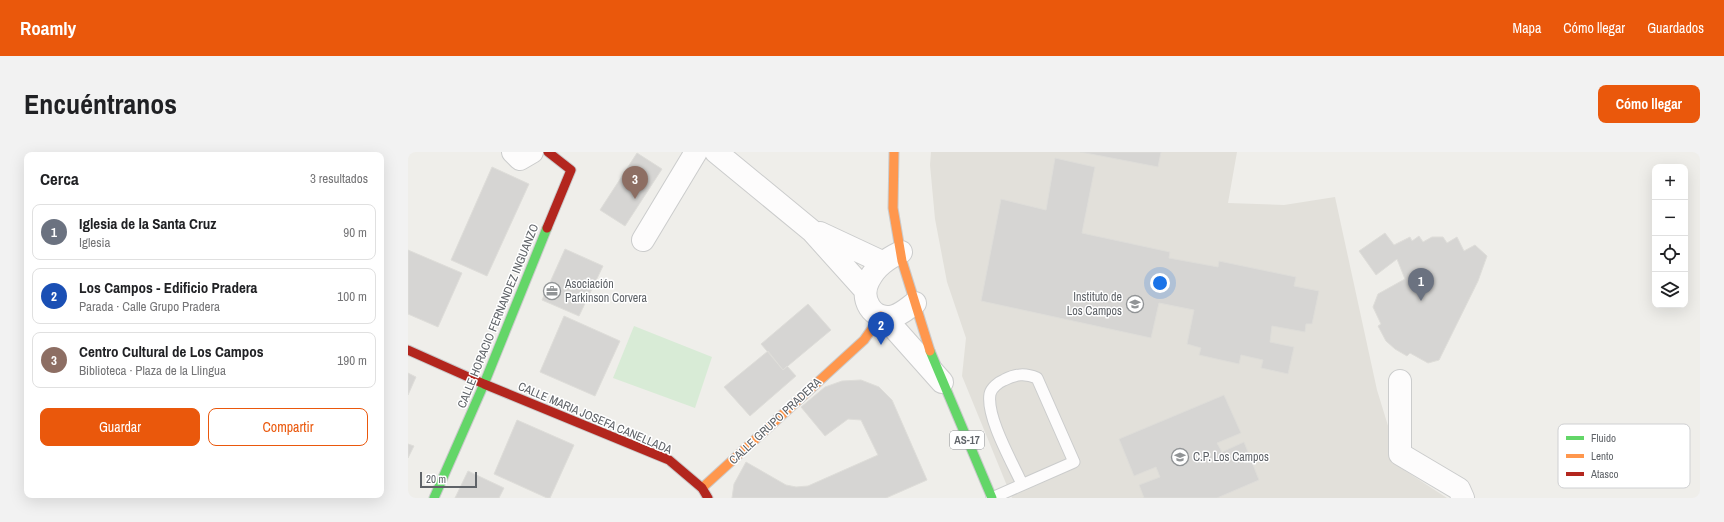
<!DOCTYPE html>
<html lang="es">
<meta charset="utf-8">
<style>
body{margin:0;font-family:"Archivo Narrow",sans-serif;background:#f2f2f2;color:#202124}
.controls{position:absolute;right:12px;top:12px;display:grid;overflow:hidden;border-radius:8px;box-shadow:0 4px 16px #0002}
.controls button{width:36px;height:36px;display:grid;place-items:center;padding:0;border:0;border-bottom:1px solid #e0e0e0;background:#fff;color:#202124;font:20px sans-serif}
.scale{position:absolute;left:12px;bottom:10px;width:57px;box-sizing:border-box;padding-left:4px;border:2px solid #5f6368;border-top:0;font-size:11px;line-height:14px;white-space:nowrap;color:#5f6368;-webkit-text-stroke:3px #fff;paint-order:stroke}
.you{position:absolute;left:752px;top:131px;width:14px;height:14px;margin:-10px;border:3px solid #fff;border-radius:50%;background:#1a73e8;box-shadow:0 0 0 6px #1a73e833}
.badge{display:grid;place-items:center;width:26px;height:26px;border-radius:50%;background:#ea580c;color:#fff;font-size:13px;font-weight:700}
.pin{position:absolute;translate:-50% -33px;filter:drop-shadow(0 1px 2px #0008)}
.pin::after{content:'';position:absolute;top:21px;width:14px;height:12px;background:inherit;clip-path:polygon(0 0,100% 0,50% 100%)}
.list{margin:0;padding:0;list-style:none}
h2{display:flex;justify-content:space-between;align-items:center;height:52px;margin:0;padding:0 16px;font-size:17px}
h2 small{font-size:13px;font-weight:400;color:#757577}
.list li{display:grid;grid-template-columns:26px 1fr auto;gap:12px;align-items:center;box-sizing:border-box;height:56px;margin:0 8px 8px;padding:0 8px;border:1px solid #e0e0e0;border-radius:8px}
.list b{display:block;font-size:15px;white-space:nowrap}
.list p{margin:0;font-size:13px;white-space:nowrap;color:#757577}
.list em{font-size:13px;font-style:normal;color:#757577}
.actions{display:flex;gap:8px;padding:12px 16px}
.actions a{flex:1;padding:9px 0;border:1px solid #ea580c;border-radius:8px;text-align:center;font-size:14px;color:#ea580c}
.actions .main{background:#ea580c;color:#fff}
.icon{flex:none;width:22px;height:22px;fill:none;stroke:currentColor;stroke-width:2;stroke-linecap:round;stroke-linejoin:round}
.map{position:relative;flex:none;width:1292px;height:346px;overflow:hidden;border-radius:8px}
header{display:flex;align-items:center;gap:24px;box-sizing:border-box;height:56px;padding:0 20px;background:#ea580c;color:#fff}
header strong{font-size:19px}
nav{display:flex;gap:22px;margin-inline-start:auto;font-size:14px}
.intro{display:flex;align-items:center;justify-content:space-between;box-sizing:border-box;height:96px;padding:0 24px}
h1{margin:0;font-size:28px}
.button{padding:10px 18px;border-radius:8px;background:#ea580c;color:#fff;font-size:14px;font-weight:700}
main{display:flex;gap:24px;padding:0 24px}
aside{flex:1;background:#fff;border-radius:8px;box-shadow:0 4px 16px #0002}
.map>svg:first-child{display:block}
</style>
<header>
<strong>Roamly</strong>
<nav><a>Mapa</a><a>Cómo llegar</a><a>Guardados</a></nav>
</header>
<div class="intro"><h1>Encuéntranos</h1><a class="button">Cómo llegar</a></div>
<main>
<aside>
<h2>Cerca<small>3 resultados</small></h2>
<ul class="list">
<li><span class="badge" style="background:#6b7280">1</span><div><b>Iglesia de la Santa Cruz</b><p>Iglesia</p></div><em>90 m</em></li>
<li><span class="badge" style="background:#1a4fb4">2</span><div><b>Los Campos - Edificio Pradera</b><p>Parada · Calle Grupo Pradera</p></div><em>100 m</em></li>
<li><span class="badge" style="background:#8d6e63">3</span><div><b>Centro Cultural de Los Campos</b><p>Biblioteca · Plaza de la Llingua</p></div><em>190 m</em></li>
</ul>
<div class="actions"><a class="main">Guardar</a><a>Compartir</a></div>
</aside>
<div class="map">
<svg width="1292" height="346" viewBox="0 0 1292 346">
<rect width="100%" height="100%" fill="#efeeea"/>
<path fill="#e2e0da" d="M 523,0 L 829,0 L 820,51 L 876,53 L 927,45 L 969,238 L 993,316 L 1039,346 L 604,346 L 554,224 L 558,186 L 539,130 L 527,67 L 522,13 Z"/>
<path fill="#d8ebd6" d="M 226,174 L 304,205 L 287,256 L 205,226 Z"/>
<path fill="#d6d5d3" stroke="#deddd9" d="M 672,0 L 753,0 L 750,15 Z
M 229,1 L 254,17 L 217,74 L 192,58 Z
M 647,6 L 687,15 L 674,81 L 762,100 L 761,106 L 810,115 L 811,109 L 888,125 L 886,134 L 911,139 L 904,172 L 898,172 L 897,180 L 864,174 L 862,190 L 886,195 L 880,222 L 853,216 L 855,208 L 833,203 L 831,212 L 791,203 L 793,196 L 779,192 L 786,158 L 751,151 L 743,186 L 573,149 L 593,47 L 638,58 Z
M 84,15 L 121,32 L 79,124 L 43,108 Z
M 977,81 L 986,93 L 1002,85 L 1004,89 L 1011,84 L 1015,90 L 1024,85 L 1035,85 L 1039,91 L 1049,85 L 1056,99 L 1067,93 L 1079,104 L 1070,129 L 1031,208 L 1020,211 L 1002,201 L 999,204 L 987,197 L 978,189 L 970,174 L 973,172 L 965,155 L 970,142 L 997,127 L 989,107 L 968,123 L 951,99 Z
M 157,97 L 195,114 L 171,164 L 134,148 Z
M 0,98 L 54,121 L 30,175 L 0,162 Z
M 400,152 L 423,178 L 375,218 L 353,192 Z
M 156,164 L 212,189 L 187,244 L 132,220 Z
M 360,199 L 375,218 L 379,214 L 388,224 L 342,264 L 316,235 Z
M 0,221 L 8,225 L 0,243 Z
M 453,228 L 471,235 L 484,248 L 519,328 L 478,346 L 324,346 L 326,332 L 338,310 L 378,333 L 388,335 L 400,334 L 470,303 L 453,268 L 440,267 L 417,284 L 393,255 L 417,235 L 434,229 Z
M 816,243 L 833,281 L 809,291 L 814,300 L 836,290 L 851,328 L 809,346 L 736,346 L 731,333 L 752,325 L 748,315 L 726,324 L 711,287 Z
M 109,268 L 166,293 L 142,346 L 139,346 L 86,322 Z
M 0,292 L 6,294 L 0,306 Z
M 60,319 L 96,336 L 91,346 L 47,346 Z"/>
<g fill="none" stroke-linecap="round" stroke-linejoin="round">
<g stroke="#cbcccc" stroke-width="13">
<path id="lane" d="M 584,346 L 666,310 L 629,226 C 617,221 608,222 596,228 C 591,230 583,236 582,242 C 578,265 604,310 614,332"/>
</g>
<g stroke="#cbcccc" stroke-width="24">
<path id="street" d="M 105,0 L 112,7 L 124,0
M 308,0 L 404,79 L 457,138
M 412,81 L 474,110
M 235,88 L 288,0
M 493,100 C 479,107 468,114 461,128 C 451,146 464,170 486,164 C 494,162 501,155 507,151
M 477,166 L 534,230
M 992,229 L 992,302 L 1051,337 L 1055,346"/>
</g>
<g stroke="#cacacb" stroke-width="11">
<path id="fast" d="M 522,199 L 584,346
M 26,346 L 76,232 L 139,76"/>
</g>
<g stroke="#cacacb" stroke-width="11">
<path id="slow" d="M 486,0 L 485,56 L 494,109 L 522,199
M 294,336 L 456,188 L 473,164"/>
</g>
<g stroke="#cacacb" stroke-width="11">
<path id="jam" d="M 139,76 L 163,18 L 140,0
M 0,198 L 76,232 L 261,308 L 294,336 L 300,346"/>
</g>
<use href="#lane" stroke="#fdfcfc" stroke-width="11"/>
<use href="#street" stroke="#fdfcfc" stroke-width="22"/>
<use href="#fast" stroke="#63d668" stroke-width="9"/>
<use href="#slow" stroke="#ff974d" stroke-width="9"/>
<use href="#jam" stroke="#b3261e" stroke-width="9"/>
</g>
<defs>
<g id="office-ring" transform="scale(0.9)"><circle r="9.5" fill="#fff" stroke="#919496" stroke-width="1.5"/><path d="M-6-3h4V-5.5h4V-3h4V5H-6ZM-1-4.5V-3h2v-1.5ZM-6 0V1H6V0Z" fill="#919496"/></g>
<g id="school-ring" transform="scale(0.9)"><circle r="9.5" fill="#fff" stroke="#919496" stroke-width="1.5"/><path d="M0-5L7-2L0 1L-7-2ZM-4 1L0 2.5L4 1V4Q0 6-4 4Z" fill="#919496"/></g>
</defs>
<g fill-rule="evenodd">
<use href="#office-ring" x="144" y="139"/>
<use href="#school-ring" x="727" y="152"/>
<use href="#school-ring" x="772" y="305"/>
</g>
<g text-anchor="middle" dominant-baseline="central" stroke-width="3" stroke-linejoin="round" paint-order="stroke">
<rect fill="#fff" stroke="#8f9295" stroke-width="1" x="542" y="279" width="34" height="18" rx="3"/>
<g font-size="11" font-weight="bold" fill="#5f6368">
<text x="559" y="288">AS-17</text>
</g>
<g font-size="12" fill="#5f6368" stroke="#fff" text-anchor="start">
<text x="157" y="132">Asociación<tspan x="157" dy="14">Parkinson Corvera</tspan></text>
<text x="714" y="145" text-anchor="end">Instituto de<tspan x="714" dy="14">Los Campos</tspan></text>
<text x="785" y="305">C.P. Los Campos</text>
</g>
<g font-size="12" fill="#5f6368" stroke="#fff">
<text transform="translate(90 164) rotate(-68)">CALLE HORACIO FERNANDEZ INGUANZO</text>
<text transform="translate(187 266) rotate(23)">CALLE MARIA JOSEFA CANELLADA</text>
<text transform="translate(367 269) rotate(-43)">CALLE GRUPO PRADERA</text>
</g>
</g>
<rect x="1150" y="272" width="132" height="64" rx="6" fill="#fff" stroke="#cfd0d2" stroke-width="1"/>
<rect x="1158" y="284" width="18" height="4" fill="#63d668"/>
<rect x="1158" y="302" width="18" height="4" fill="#ff974d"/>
<rect x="1158" y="320" width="18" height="4" fill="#b3261e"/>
<g font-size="11" fill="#5f6368">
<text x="1183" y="290">Fluido</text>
<text x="1183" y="308">Lento</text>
<text x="1183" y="326">Atasco</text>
</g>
</svg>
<div class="controls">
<button>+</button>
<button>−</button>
<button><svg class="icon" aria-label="locate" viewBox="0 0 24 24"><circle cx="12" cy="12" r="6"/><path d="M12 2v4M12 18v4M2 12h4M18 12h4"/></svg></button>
<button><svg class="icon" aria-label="layers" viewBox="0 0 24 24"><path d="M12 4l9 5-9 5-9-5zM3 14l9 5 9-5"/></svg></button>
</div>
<div class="scale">20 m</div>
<div class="you"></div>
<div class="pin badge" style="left:1013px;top:149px;background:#6b7280">1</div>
<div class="pin badge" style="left:473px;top:193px;background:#1a4fb4">2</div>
<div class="pin badge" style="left:227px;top:47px;background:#8d6e63">3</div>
</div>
</main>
